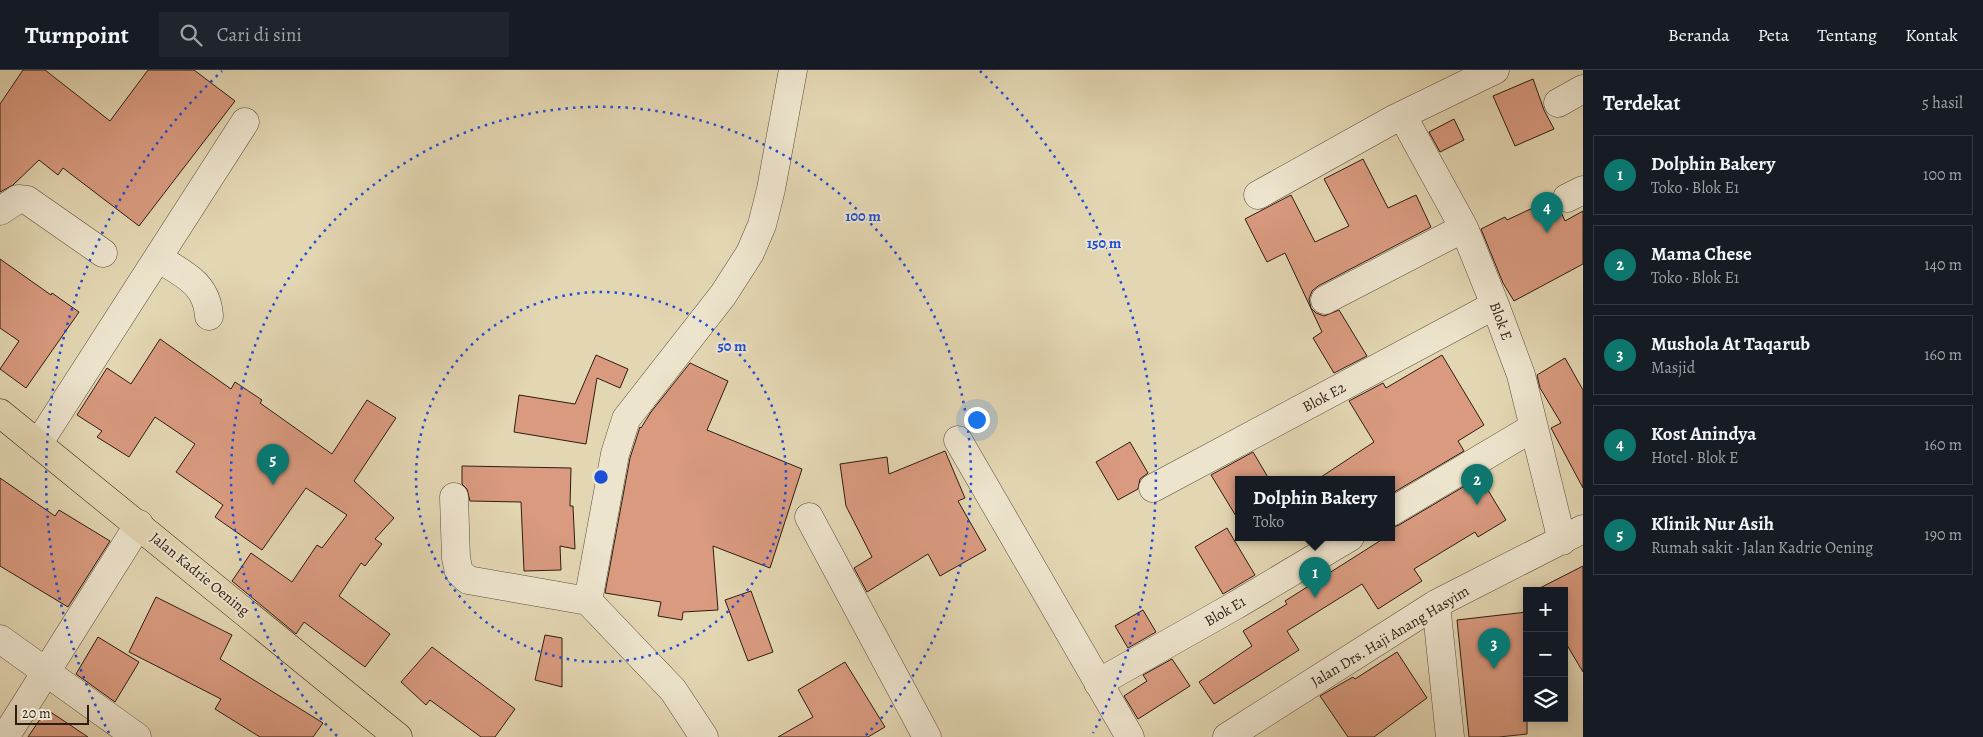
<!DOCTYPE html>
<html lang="id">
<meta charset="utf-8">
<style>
body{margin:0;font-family:Alegreya,serif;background:#20242c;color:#f1f3f6}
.controls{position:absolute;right:15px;bottom:15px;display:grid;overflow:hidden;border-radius:0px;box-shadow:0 2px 12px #0003}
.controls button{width:45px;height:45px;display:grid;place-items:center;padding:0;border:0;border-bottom:1px solid #363941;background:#171b24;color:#f1f3f6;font:25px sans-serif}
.scale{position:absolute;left:15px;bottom:12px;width:74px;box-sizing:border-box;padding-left:5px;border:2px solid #2e1d12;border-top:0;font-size:14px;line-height:18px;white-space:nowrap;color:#2e1d12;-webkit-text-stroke:4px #ede4cd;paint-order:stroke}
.you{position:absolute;left:976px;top:349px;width:18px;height:18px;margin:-12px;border:4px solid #fff;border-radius:50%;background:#1a73e8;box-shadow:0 0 0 8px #1a73e833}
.badge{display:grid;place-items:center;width:32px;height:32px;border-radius:50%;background:#0f766e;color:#fff;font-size:16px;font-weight:700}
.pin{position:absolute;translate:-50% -41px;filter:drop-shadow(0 1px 2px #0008)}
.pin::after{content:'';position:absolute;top:26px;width:18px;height:15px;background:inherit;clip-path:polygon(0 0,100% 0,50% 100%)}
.popup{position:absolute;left:1235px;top:406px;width:160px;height:65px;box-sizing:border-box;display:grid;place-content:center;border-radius:0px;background:#171b24;filter:drop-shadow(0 1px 4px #0005);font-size:16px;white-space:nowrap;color:#9ea1a6}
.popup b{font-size:19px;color:#f1f3f6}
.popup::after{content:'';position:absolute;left:50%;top:100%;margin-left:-10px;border:10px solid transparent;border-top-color:#171b24}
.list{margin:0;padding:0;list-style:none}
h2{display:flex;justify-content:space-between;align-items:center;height:65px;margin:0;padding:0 20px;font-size:21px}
h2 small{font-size:16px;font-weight:400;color:#9ea1a6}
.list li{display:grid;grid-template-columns:32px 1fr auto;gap:15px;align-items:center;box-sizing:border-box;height:80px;margin:0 10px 10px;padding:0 10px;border:1px solid #363941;border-radius:0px}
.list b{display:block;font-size:19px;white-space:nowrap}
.list p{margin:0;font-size:16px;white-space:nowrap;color:#9ea1a6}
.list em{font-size:16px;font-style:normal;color:#9ea1a6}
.icon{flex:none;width:28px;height:28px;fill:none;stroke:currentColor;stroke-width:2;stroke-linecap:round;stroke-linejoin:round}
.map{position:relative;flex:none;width:1583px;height:667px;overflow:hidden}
header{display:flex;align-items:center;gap:30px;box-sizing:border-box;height:70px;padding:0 25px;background:#171b24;border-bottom:1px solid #363941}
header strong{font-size:24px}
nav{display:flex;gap:28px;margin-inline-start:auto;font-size:18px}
.search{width:350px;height:45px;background:#20242c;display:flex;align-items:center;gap:12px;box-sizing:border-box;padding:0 18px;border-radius:0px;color:#9ea1a6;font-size:19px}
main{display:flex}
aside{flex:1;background:#171b24}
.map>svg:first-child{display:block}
</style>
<header>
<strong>Turnpoint</strong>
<div class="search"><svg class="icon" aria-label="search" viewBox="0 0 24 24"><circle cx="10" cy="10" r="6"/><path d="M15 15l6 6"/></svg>Cari di sini</div>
<nav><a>Beranda</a><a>Peta</a><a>Tentang</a><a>Kontak</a></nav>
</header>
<main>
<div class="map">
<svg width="1583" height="667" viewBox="0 0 1583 667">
<rect width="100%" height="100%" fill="#e3d6b2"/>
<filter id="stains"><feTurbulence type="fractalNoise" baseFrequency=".004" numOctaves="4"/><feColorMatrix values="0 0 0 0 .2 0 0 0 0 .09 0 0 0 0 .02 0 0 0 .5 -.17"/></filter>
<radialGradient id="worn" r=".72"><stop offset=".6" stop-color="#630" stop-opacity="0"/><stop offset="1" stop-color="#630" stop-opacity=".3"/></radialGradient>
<path fill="#d99a7f" stroke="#2e1d12" d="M 23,0 L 45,0 L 110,51 L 148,0 L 194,0 L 235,31 L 139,156 L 63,98 L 58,105 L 39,90 L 13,115 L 0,122 L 0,34 Z
M 1533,9 L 1544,40 L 1554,59 L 1515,76 L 1493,26 Z
M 1454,49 L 1464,70 L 1440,82 L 1429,62 Z
M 1363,89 L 1388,138 L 1416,125 L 1431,157 L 1318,216 L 1312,221 L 1309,229 L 1311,238 L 1316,243 L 1324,246 L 1339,240 L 1367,286 L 1334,303 L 1313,268 L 1322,262 L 1285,183 L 1267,192 L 1245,149 L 1291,125 L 1315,172 L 1349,156 L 1324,109 Z
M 1552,129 L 1553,135 L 1561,142 L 1565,151 L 1583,141 L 1583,194 L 1514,231 L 1503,213 L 1481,159 L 1505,147 L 1507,150 Z
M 0,189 L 51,225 L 52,223 L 79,242 L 26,318 L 0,299 L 19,271 L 0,258 Z
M 160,269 L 231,319 L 235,312 L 262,330 L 260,333 L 332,384 L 367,330 L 396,348 L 354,411 L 394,448 L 375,469 L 382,474 L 365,496 L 361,493 L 339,526 L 390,564 L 365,597 L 304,552 L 296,564 L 232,511 L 251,483 L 292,512 L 317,475 L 322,478 L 347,445 L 306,418 L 262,480 L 215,447 L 223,435 L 176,402 L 195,374 L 155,347 L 129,387 L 97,367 L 102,361 L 77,345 L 107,298 L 131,314 Z
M 596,285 L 628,299 L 620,318 L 597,308 L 586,374 L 514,362 L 519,325 L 575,334 Z
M 1442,285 L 1484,355 L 1458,371 L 1464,381 L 1391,424 L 1391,409 L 1318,409 L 1374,372 L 1349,331 L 1383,313 L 1386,318 Z
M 1565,288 L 1583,320 L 1583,418 L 1551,358 L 1561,353 L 1540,318 L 1537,305 Z
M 690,293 L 728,311 L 707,360 L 802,399 L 770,498 L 713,476 L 718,540 L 683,542 L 682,550 L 658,546 L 661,532 L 605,523 L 630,388 L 640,357 L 641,358 L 651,342 Z
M 1130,372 L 1148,403 L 1140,409 L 1138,419 L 1118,430 L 1096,392 Z
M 945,381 L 965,428 L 958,431 L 986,480 L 940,506 L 928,484 L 867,522 L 854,498 L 872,487 L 846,436 L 840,394 L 887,387 L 889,404 Z
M 1253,382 L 1269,409 L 1239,409 L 1239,451 L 1211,405 Z
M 462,396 L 571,398 L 570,436 L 573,436 L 575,479 L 560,476 L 561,500 L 524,501 L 521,432 L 470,431 L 467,419 L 462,414 Z
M 1480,407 L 1506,450 L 1478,467 L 1475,462 L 1414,499 L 1422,511 L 1378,539 L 1362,514 L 1287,561 L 1299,580 L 1214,634 L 1199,612 L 1252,576 L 1243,561 L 1287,534 L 1285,531 L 1386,467 L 1391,467 L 1391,458 L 1399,455 Z
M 0,408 L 55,446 L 59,440 L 110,471 L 68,537 L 0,496 Z
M 1227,458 L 1255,505 L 1223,524 L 1195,477 Z
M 1583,496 L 1583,602 L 1564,570 L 1564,521 L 1534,521 Z
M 751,521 L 773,582 L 748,591 L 725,530 Z
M 156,527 L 232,565 L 220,589 L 323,653 L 313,667 L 260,667 L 215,639 L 221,629 L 129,582 Z
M 1143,540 L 1156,562 L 1128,578 L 1115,556 Z
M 1527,542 L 1527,664 L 1499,667 L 1469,667 L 1457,550 Z
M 545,565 L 562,568 L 562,617 L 535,610 Z
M 98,567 L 139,592 L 115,632 L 76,604 Z
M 432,577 L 515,639 L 495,667 L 481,667 L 430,630 L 426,635 L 401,612 Z
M 1397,582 L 1427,628 L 1374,667 L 1348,667 L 1320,626 L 1353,607 L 1355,609 Z
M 1172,589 L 1190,616 L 1138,649 L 1124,626 L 1147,611 L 1143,605 Z
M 845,592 L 885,657 L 868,667 L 778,667 L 813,647 L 798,620 Z
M 47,639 L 52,643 L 88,667 L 28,667 Z"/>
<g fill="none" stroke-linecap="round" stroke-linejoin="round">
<g stroke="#5b4b3a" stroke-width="29">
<path id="minor" d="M 1558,33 L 1583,19
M 1402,45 L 1464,158 L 1495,235 L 1521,305 L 1562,471
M 1258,125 L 1396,48 L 1495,0
M 1567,128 L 1583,120
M 0,141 L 18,129 L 27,130 L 103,183
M 158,188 C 183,204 207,213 209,246
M 1325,230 L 1464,158
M 958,370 L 1130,667
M 38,374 L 245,52
M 1153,418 L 1495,235
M 454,427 L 456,488 L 459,502 L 468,510 L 588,531
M 1391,442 L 1534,357
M 809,447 L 927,667
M 1436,534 L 1450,667
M 0,569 L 137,667
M 1098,613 L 1236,535 L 1350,467
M 5,667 L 139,454
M 704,667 L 673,620 L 588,531 L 615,384 L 626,349 L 723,225 L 750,183 L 762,155 L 771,119 L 793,0
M 1227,667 L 1436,534 L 1583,459"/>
</g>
<g stroke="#2e1d12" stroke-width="29">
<path id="major" d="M 0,343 L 398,667"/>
</g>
<use href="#minor" stroke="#ede4cd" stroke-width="28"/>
<use href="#major" stroke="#e3d6b2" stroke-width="28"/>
</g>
<g fill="none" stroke="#1d4ed8" stroke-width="2.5" stroke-dasharray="2.5 5">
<circle cx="601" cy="407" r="185"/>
<path d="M337 666A370 370 0 1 1 865 666"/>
<path d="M109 663A555 555 0 0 1 222 1M980 1A555 555 0 0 1 1093 663"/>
</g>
<g text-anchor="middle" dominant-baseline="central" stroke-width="4" stroke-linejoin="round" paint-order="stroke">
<g font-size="15" fill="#2e1d12" stroke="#ede4cd">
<text transform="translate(1501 251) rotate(70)">Blok E</text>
<text transform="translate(1324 327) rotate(-28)">Blok E2</text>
<text transform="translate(200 504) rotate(39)">Jalan Kadrie Oening</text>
<text transform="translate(1225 541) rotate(-30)">Blok E1</text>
<text transform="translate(1390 566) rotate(-31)">Jalan Drs. Haji Anang Hasyim</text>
</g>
</g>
<circle cx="601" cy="407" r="8" fill="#1d4ed8" stroke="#ede4cd" stroke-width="2.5"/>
<g font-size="15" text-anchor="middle" font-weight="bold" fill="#1d4ed8" stroke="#ede4cd" stroke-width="4" stroke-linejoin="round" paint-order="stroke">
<text x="863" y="151">100 m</text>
<text x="1104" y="178">150 m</text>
<text x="732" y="281">50 m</text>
</g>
<rect width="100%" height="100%" filter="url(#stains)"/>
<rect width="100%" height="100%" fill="url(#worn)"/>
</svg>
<div class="controls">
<button>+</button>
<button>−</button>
<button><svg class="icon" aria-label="layers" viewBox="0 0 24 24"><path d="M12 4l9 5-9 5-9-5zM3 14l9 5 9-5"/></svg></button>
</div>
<div class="scale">20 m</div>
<div class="you"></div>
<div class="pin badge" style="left:1315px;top:528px">1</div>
<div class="popup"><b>Dolphin Bakery</b>Toko</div>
<div class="pin badge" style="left:1477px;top:435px">2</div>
<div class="pin badge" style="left:1494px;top:599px">3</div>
<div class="pin badge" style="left:1547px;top:163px">4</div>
<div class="pin badge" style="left:273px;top:415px">5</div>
</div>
<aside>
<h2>Terdekat<small>5 hasil</small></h2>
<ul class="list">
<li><span class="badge">1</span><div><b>Dolphin Bakery</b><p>Toko · Blok E1</p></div><em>100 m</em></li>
<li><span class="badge">2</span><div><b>Mama Chese</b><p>Toko · Blok E1</p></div><em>140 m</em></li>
<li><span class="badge">3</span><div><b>Mushola At Taqarub</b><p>Masjid</p></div><em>160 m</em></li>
<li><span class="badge">4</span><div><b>Kost Anindya</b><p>Hotel · Blok E</p></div><em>160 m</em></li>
<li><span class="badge">5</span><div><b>Klinik Nur Asih</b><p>Rumah sakit · Jalan Kadrie Oening</p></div><em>190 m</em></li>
</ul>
</aside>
</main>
